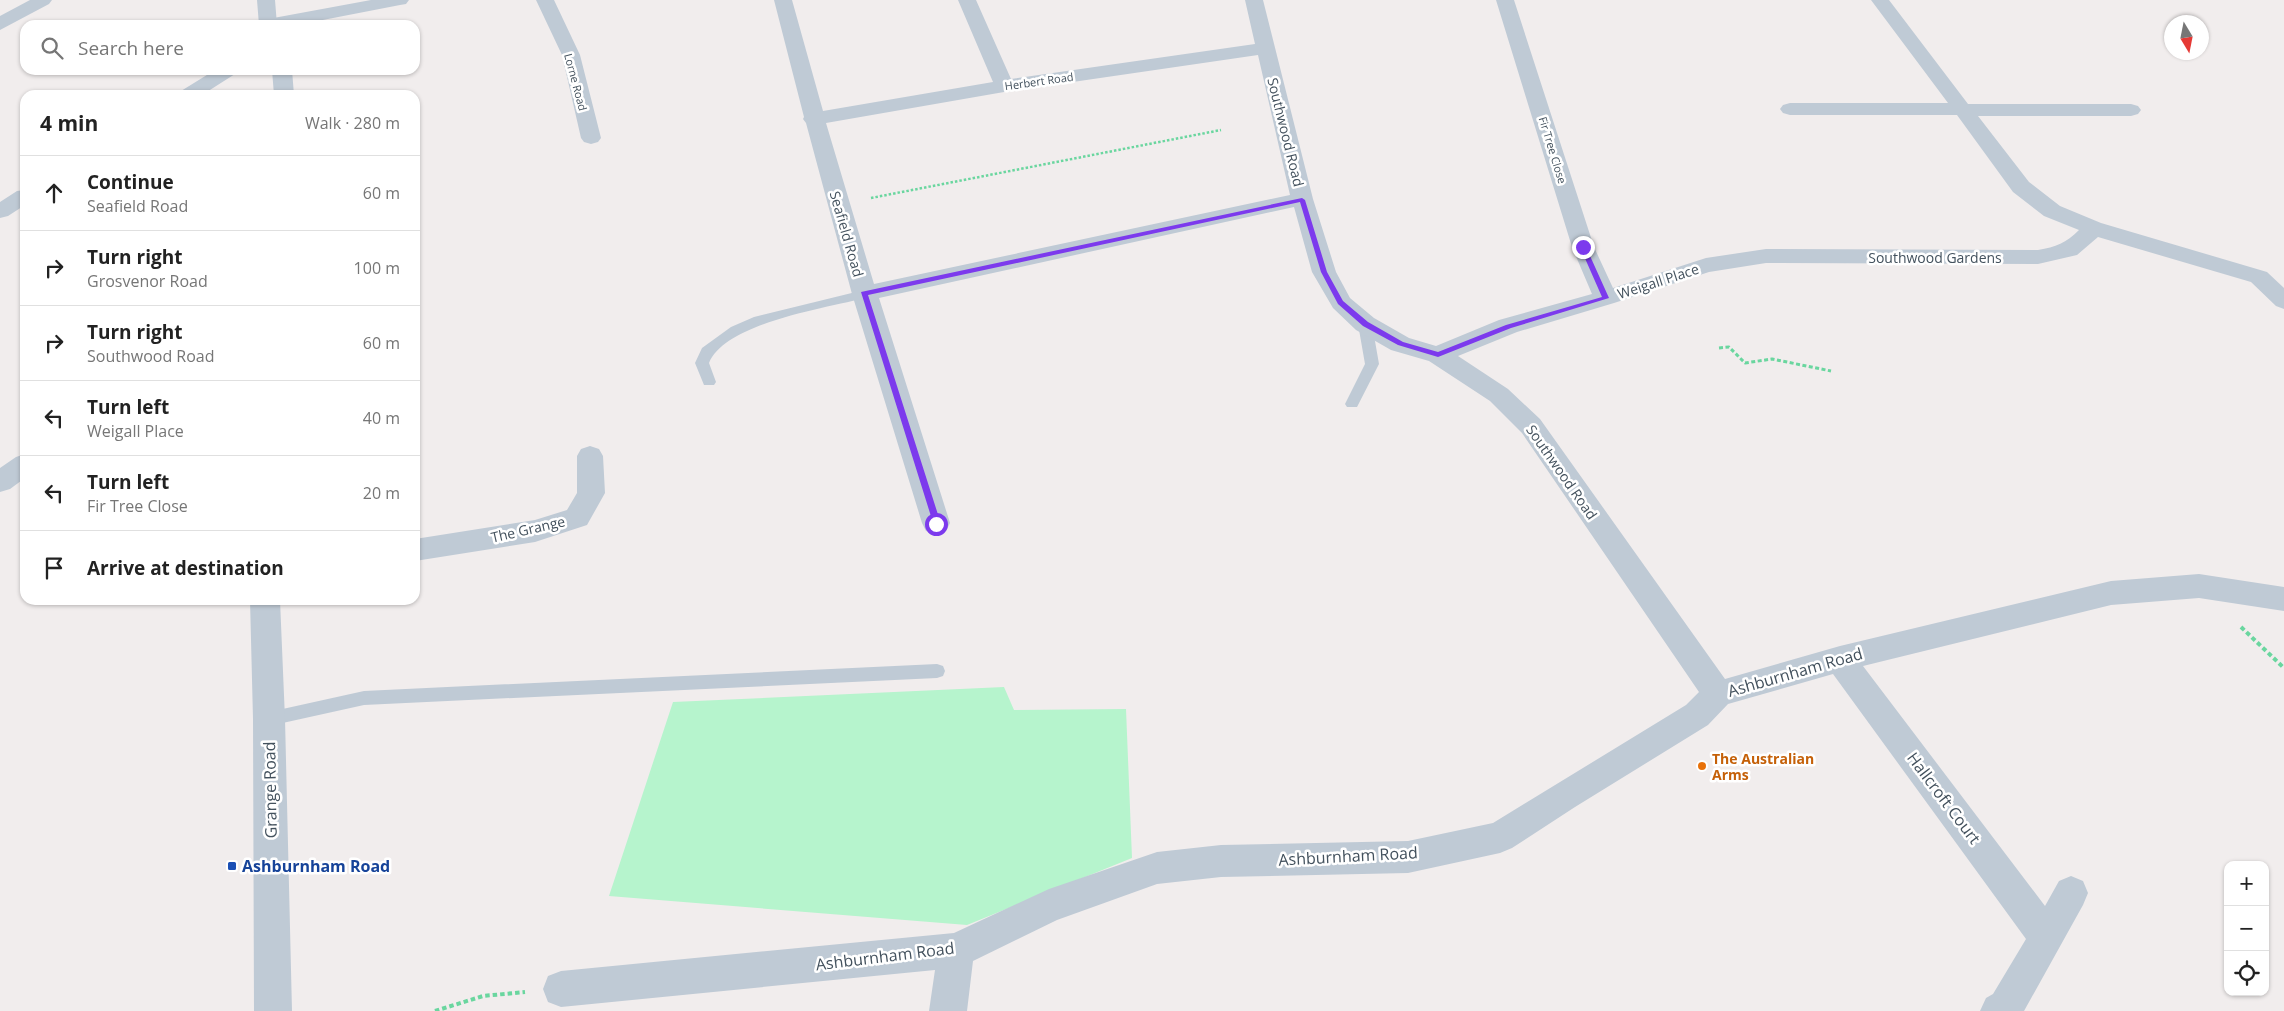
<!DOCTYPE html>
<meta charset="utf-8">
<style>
body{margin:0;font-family:"Open Sans",sans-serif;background:#f2f2f2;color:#222}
.controls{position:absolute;right:15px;bottom:15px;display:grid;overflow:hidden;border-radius:10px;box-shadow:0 1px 4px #0004}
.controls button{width:45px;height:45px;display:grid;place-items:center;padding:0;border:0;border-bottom:1px solid #e0e0e0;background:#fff;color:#222;font:25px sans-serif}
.compass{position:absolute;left:2164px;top:15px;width:45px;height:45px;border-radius:50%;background:#fff;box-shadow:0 1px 4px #0004;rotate:170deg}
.stop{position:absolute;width:15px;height:15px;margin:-11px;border:4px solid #7c3aed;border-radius:50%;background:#fff}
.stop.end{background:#7c3aed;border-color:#fff;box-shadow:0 1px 5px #0008}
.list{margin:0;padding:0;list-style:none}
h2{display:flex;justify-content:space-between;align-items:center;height:65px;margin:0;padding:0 20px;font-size:21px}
h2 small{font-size:16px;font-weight:400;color:#767676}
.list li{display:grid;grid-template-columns:32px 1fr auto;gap:15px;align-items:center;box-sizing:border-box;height:75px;padding:0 20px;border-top:1px solid #e0e0e0}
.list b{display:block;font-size:19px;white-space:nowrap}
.list p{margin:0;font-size:16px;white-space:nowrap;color:#767676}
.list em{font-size:16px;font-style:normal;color:#767676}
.icon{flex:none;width:28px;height:28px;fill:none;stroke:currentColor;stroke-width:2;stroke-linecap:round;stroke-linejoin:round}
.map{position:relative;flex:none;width:2284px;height:1011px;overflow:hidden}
.search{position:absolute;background:#fff;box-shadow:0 1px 4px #0004;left:20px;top:20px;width:400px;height:55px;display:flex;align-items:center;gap:12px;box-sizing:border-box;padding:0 18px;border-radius:15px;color:#767676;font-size:19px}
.panel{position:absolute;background:#fff;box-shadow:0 1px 4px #0004;left:20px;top:90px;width:400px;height:515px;border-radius:15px}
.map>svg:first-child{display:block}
</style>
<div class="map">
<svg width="2284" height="1011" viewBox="0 0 2284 1011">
<rect width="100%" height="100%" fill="#f1eded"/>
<path fill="#b6f4cd" d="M 1004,687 L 1014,710 L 1126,709 L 1132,858 L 967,925 L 609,896 L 673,702 Z"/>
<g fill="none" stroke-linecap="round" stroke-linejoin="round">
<path stroke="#6ad69f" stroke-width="2.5" stroke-dasharray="2.5 2" stroke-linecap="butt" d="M 871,198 L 1221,130"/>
<path stroke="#6ad69f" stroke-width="3" stroke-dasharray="4 2.5" stroke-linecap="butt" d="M 1719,348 L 1729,347 L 1745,363 L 1772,359 L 1831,371"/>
<path stroke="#6ad69f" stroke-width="4" stroke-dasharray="4.5 3" stroke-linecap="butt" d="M 2241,627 L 2284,668
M 435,1011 L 483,996 L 525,992"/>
<path fill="#bfcad5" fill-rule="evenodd" d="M 864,290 L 869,291 L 870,294 L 869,297 C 828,308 726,322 709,363 L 716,382 L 714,385 L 704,385 L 695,363 L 702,348 L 731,327 L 754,317 Z
M 1365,320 L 1372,324 L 1379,364 L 1357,407 L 1347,407 L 1345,404 L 1365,364 L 1358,324 Z
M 937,664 L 943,666 L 945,671 L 943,676 L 937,678 L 364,705 L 269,726 L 263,724 L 260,719 L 263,714 L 269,712 L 364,691 Z"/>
<path fill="#bfcad5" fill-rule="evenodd" d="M 371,0 L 409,0 L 406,4 L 400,5 L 297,25 L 259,25 L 261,21 L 268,19 Z
M 536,0 L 554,0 L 580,55 L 601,138 L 598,142 L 591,144 L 584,142 L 581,138 L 562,55 Z
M 774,0 L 792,0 L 823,111 L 993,82 L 958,0 L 976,0 L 1011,79 L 1255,44 L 1245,0 L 1263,0 L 1313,199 L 1336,272 L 1350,298 L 1374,318 L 1409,338 L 1436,346 L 1499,320 L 1592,294 L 1572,247 L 1496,0 L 1514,0 L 1594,247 L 1613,288 L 1706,258 L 1766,249 L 2038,250 C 2056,247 2066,243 2079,230 L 2044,216 L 2013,192 L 1957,115 L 1790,115 L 1783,113 L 1780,109 L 1783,105 L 1790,103 L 1948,103 L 1871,0 L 1889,0 L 1968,104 L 2131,104 L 2138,106 L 2141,110 L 2138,114 L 2131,116 L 1978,116 L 2029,182 L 2060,206 L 2101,223 L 2267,272 L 2284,288 L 2284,309 L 2276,306 L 2251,282 L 2098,237 L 2077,255 L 2038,264 L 1766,263 L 1709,272 L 1614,303 L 1517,332 L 1458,356 L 1508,389 L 1540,419 L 1725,679 L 1840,646 L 2111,581 L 2199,574 L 2284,587 L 2284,611 L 2199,598 L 2111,605 L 1863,666 L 2045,906 L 2059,881 L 2071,876 L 2083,881 L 2088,893 L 2083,905 L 2024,1011 L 1980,1011 L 1986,998 L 1993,994 L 2026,939 L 1833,674 L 1728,704 L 1708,725 L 1575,807 L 1512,848 L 1500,853 L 1408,873 L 1221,877 L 1157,884 L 1057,920 L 973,961 L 967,1011 L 929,1011 L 935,970 L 561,1007 L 548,1002 L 543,989 L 548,976 L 561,971 L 954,933 L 1049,889 L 1157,852 L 1221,845 L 1408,841 L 1493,823 L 1686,705 L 1699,692 L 1522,433 L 1490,401 L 1429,361 L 1391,350 L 1356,330 L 1333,308 L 1312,272 L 1294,207 L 879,298 L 950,523 L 946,531 L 936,534 L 926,531 L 922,523 L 852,294 L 806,123 L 803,119 L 804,117 ZM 1258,55 L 1290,195 L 874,284 L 826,123 L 1004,92 Z
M 215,70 L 238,70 L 235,74 L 202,95 L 178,95 L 181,91 Z
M 25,190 L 25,205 L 8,216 L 0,218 L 0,202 L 17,191 Z
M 590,446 L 599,449 L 603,456 L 605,493 L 587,525 L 535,542 L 415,561 L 415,539 L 535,520 L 567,510 L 577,493 L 577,456 L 581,449 Z
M 25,454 L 25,478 L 10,489 L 0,492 L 0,468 L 16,457 Z"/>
<path fill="#bfcad5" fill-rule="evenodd" d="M 30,0 L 52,0 L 49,4 L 0,30 L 0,16 Z
M 257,0 L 275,0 L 277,25 L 259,25 Z
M 272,70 L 292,70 L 294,95 L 274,95 Z
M 250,600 L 280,600 L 285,719 L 292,1011 L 254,1011 L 253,719 Z"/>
</g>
<path fill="#7c3aed" d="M 1302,198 L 1305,200 L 1327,272 L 1343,301 L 1368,322 L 1403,342 L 1438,352 L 1506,325 L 1602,297 L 1580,247 L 1583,245 L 1586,247 L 1609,298 L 1511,328 L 1438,357 L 1398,345 L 1363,326 L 1338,304 L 1321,272 L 1300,202 L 868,295 L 941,524 L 936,527 L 934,526 L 861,292 Z"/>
<circle fill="#e8710a" stroke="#fff" stroke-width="2" cx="1702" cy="766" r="5"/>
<rect fill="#1a4fb4" stroke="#fff" stroke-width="2" x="227" y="861" width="10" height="10" rx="2.5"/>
<g text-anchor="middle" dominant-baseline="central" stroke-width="5" stroke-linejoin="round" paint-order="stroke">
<g font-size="11" fill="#43515d" stroke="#fff">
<text transform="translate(1039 81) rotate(-8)">Herbert Road</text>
<text transform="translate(576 82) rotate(75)">Lorne Road</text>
<text transform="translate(1553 150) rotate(73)">Fir Tree Close</text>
</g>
<g font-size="14" fill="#43515d" stroke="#fff">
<text transform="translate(1286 132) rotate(76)">Southwood Road</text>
<text transform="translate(847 234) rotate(74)">Seafield Road</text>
<text x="1935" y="257">Southwood Gardens</text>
<text transform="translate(1658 281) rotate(-18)">Weigall Place</text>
<text transform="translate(1562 472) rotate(55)">Southwood Road</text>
<text transform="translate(528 529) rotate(-13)">The Grange</text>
</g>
<g font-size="14" font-weight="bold" fill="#c56008" stroke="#fff" text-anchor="start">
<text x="1712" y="758">The Australian<tspan x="1712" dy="16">Arms</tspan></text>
</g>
<g font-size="16" fill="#43515d" stroke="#fff">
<text transform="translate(1795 672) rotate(-16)">Ashburnham Road</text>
<text transform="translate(270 790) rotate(-91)">Grange Road</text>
<text transform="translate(1944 798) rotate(53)">Hallcroft Court</text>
<text transform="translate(1348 856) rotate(-3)">Ashburnham Road</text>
<text transform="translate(885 956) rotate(-7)">Ashburnham Road</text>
</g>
<g font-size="16" font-weight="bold" fill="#164399" stroke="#fff" text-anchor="start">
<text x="242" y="866">Ashburnham Road</text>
</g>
</g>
</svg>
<div class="controls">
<button>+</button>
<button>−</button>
<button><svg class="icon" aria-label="locate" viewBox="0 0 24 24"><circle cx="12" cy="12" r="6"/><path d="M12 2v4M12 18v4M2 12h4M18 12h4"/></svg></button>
</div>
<svg class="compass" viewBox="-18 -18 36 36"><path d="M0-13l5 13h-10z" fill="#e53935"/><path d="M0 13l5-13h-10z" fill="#767676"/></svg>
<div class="stop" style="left:936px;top:524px"></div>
<div class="stop end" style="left:1583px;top:247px"></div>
<div class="search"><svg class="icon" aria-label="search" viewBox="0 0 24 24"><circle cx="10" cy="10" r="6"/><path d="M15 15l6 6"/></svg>Search here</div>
<section class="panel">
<h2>4 min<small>Walk · 280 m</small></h2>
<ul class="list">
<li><svg class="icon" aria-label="ahead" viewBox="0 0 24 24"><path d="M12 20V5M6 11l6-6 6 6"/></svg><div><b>Continue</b><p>Seafield Road</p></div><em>60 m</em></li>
<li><svg class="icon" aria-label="right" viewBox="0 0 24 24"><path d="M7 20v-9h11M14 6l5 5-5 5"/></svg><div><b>Turn right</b><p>Grosvenor Road</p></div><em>100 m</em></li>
<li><svg class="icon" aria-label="right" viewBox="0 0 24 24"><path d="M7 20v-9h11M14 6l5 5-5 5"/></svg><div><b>Turn right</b><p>Southwood Road</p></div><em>60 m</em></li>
<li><svg class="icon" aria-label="left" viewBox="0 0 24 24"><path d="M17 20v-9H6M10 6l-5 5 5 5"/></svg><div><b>Turn left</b><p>Weigall Place</p></div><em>40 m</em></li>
<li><svg class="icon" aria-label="left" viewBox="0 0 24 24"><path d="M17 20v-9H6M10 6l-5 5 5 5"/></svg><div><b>Turn left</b><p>Fir Tree Close</p></div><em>20 m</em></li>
<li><svg class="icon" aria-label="arrive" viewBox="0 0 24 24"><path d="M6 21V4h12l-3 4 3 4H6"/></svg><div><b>Arrive at destination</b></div></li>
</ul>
</section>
</div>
